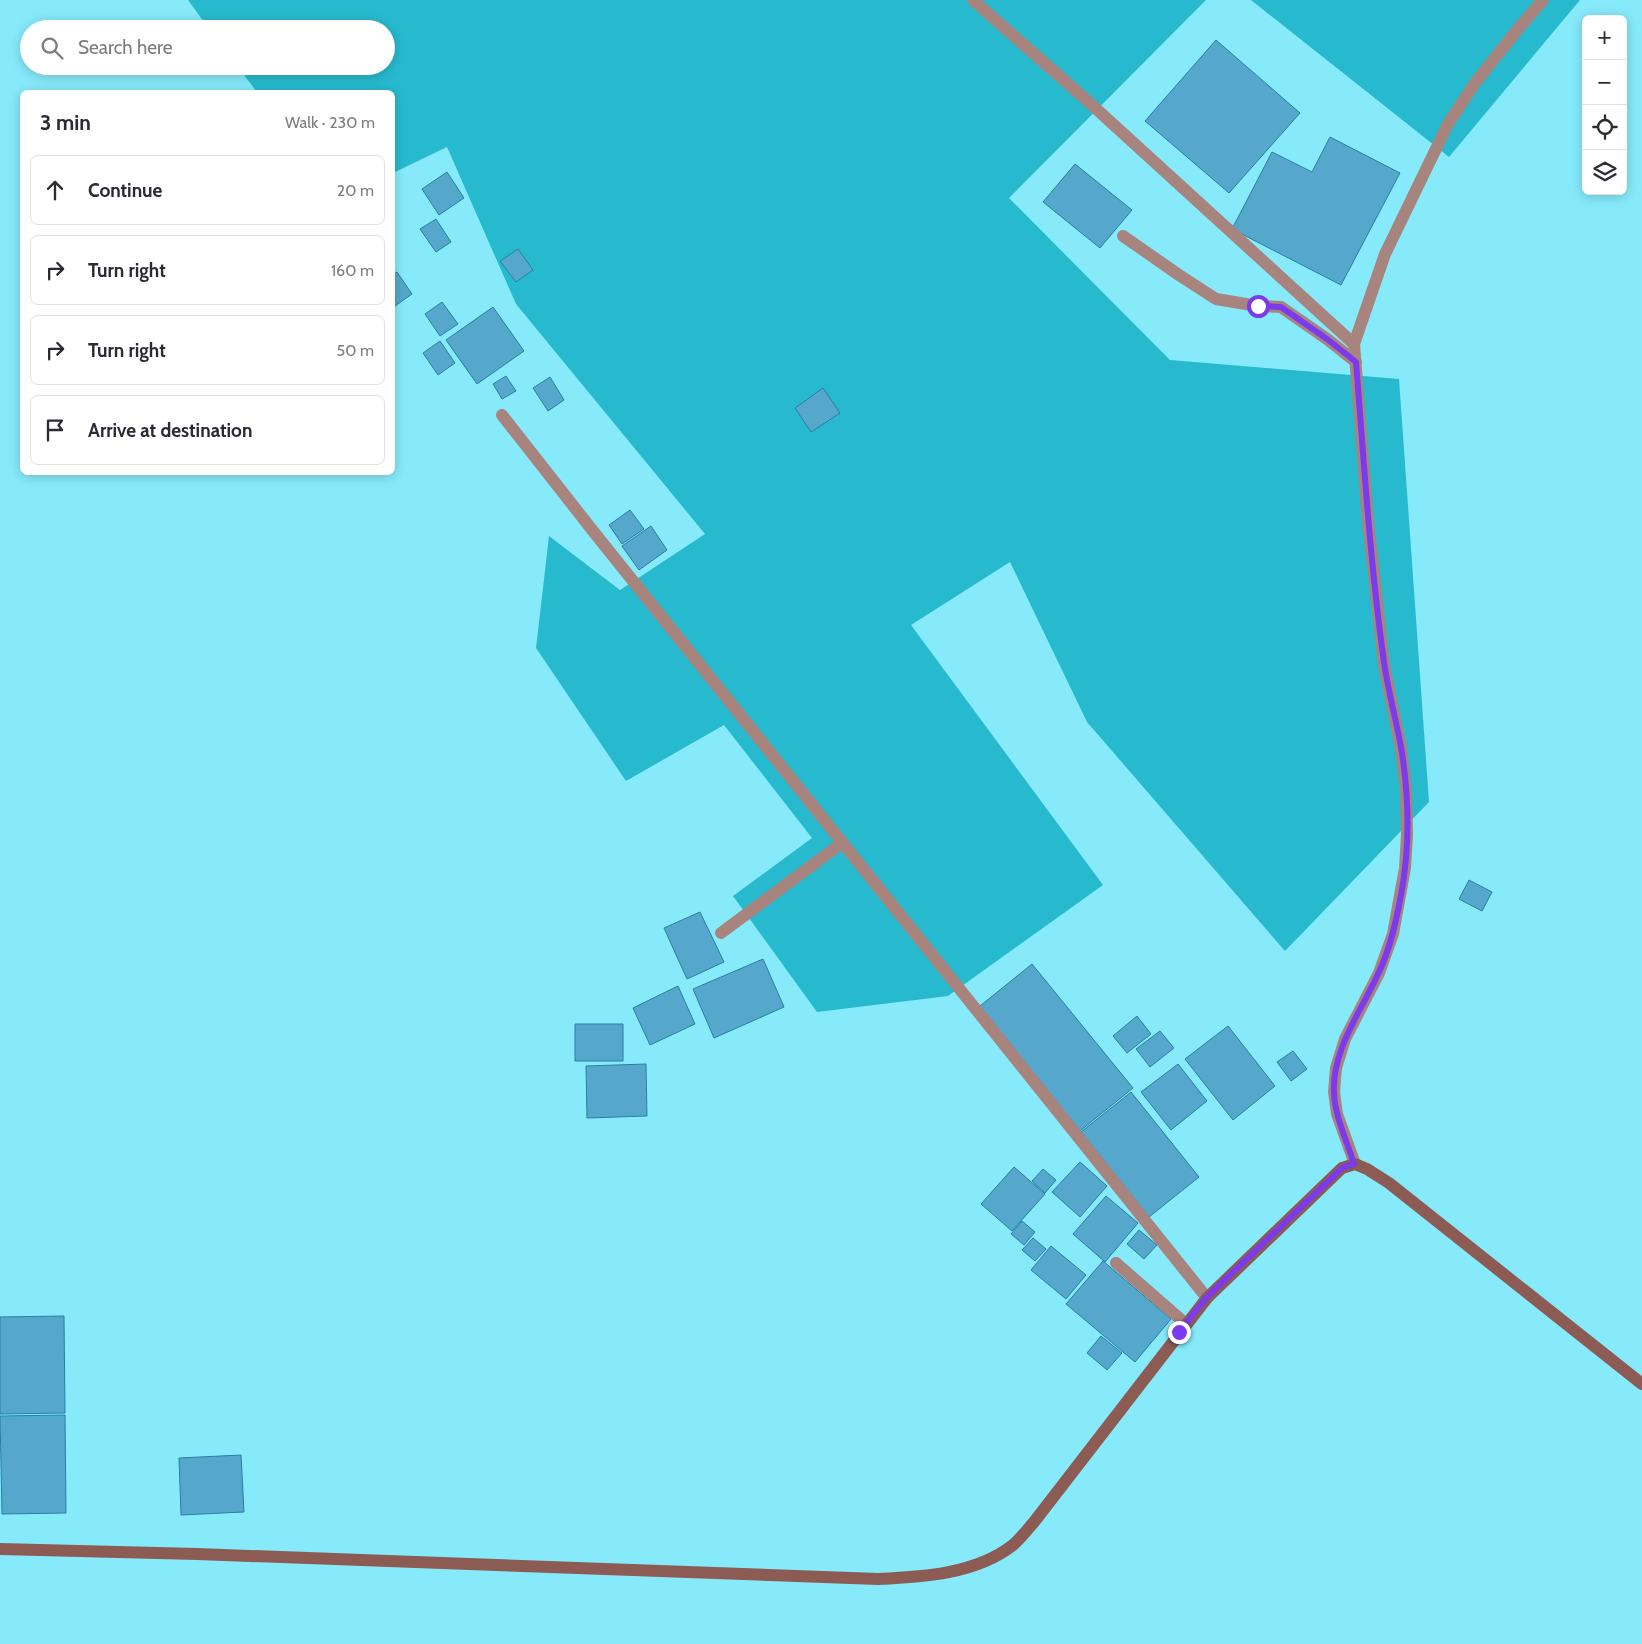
<!DOCTYPE html>
<meta charset="utf-8">
<style>
body{margin:0;font-family:Cabin,sans-serif;background:#f2f2f3;color:#2b2b33}
.controls{position:absolute;right:15px;top:15px;display:grid;overflow:hidden;border-radius:8px;box-shadow:0 2px 12px #0003}
.controls button{width:45px;height:45px;display:grid;place-items:center;padding:0;border:0;border-bottom:1px solid #e1e1e2;background:#fff;color:#2b2b33;font:25px sans-serif}
.stop{position:absolute;width:15px;height:15px;margin:-11px;border:4px solid #7c3aed;border-radius:50%;background:#fff}
.stop.end{background:#7c3aed;border-color:#fff;box-shadow:0 1px 5px #0008}
.list{margin:0;padding:0;list-style:none}
h2{display:flex;justify-content:space-between;align-items:center;height:65px;margin:0;padding:0 20px;font-size:21px}
h2 small{font-size:16px;font-weight:400;color:#7c7c81}
.list li{display:grid;grid-template-columns:32px 1fr auto;gap:15px;align-items:center;box-sizing:border-box;height:70px;margin:0 10px 10px;padding:0 10px;border:1px solid #e1e1e2;border-radius:8px}
.list b{display:block;font-size:19px;white-space:nowrap}
.list em{font-size:16px;font-style:normal;color:#7c7c81}
.icon{flex:none;width:28px;height:28px;fill:none;stroke:currentColor;stroke-width:2;stroke-linecap:round;stroke-linejoin:round}
.map{position:relative;flex:none;width:1642px;height:1644px;overflow:hidden}
.search{position:absolute;background:#fff;box-shadow:0 2px 12px #0003;left:20px;top:20px;width:375px;height:55px;display:flex;align-items:center;gap:12px;box-sizing:border-box;padding:0 18px;border-radius:28px;color:#7c7c81;font-size:19px}
.panel{position:absolute;background:#fff;box-shadow:0 2px 12px #0003;left:20px;top:90px;width:375px;height:385px;border-radius:8px}
.map>svg:first-child{display:block}
</style>
<div class="map">
<svg width="1642" height="1644" viewBox="0 0 1642 1644">
<rect width="100%" height="100%" fill="#86eafb"/>
<path fill="#27bace" d="M 188,0 L 1206,0 L 1009,198 L 1170,360 L 1399,379 L 1429,802 L 1285,951 L 1087,722 L 1010,562 L 911,625 L 1103,885 L 948,996 L 817,1012 L 733,896 L 812,838 L 724,725 L 626,781 L 536,648 L 549,536 L 620,590 L 705,534 L 516,304 L 447,147 L 393,173 L 392,92 L 257,92 L 237,66 L 386,66 L 386,29 L 209,29 Z
M 1251,0 L 1580,0 L 1449,157 Z"/>
<path fill="#55a8cc" stroke="#287fa2" d="M 1216,40 L 1300,113 L 1229,193 L 1145,121 Z
M 1330,137 L 1400,173 L 1341,285 L 1232,229 L 1272,152 L 1312,172 Z
M 1075,164 L 1132,210 L 1100,248 L 1043,202 Z
M 447,172 L 464,198 L 439,215 L 422,189 Z
M 436,219 L 451,242 L 436,252 L 420,229 Z
M 518,249 L 533,270 L 516,282 L 500,261 Z
M 397,272 L 412,294 L 395,306 L 392,302 L 392,275 Z
M 442,302 L 458,324 L 440,336 L 425,314 Z
M 493,307 L 524,351 L 477,384 L 446,340 Z
M 440,341 L 455,363 L 438,375 L 423,353 Z
M 506,376 L 516,391 L 502,399 L 493,384 Z
M 550,377 L 564,400 L 548,411 L 533,388 Z
M 823,388 L 840,413 L 811,432 L 795,408 Z
M 630,510 L 644,529 L 622,544 L 609,525 Z
M 651,526 L 667,550 L 639,570 L 622,546 Z
M 1469,880 L 1492,892 L 1482,911 L 1459,899 Z
M 700,912 L 724,962 L 687,979 L 664,928 Z
M 763,959 L 784,1007 L 714,1038 L 693,989 Z
M 1032,964 L 1133,1088 L 1080,1131 L 980,1006 Z
M 678,986 L 695,1024 L 650,1045 L 633,1008 Z
M 1137,1016 L 1151,1034 L 1127,1053 L 1113,1036 Z
M 575,1024 L 623,1024 L 623,1061 L 575,1061 Z
M 1228,1026 L 1275,1086 L 1233,1120 L 1185,1059 Z
M 1160,1031 L 1174,1048 L 1150,1067 L 1136,1049 Z
M 1293,1051 L 1307,1069 L 1291,1081 L 1277,1062 Z
M 646,1064 L 647,1116 L 587,1118 L 586,1066 Z
M 1178,1064 L 1207,1101 L 1171,1130 L 1141,1092 Z
M 1131,1092 L 1199,1177 L 1149,1217 L 1081,1132 Z
M 1080,1162 L 1107,1186 L 1080,1217 L 1052,1192 Z
M 1014,1167 L 1045,1194 L 1012,1231 L 981,1204 Z
M 1043,1169 L 1056,1180 L 1045,1193 L 1032,1181 Z
M 1106,1196 L 1138,1223 L 1105,1262 L 1073,1234 Z
M 1022,1221 L 1035,1232 L 1024,1245 L 1011,1234 Z
M 1139,1230 L 1157,1245 L 1144,1259 L 1127,1244 Z
M 1033,1238 L 1046,1249 L 1035,1261 L 1022,1250 Z
M 1051,1246 L 1086,1275 L 1066,1299 L 1031,1270 Z
M 1103,1261 L 1171,1319 L 1135,1362 L 1066,1304 Z
M 64,1316 L 65,1413 L 0,1414 L 0,1317 Z
M 1101,1336 L 1122,1353 L 1107,1370 L 1087,1353 Z
M 65,1415 L 66,1513 L 2,1514 L 0,1416 Z
M 241,1455 L 244,1512 L 181,1515 L 179,1458 Z"/>
<g fill="none" stroke-linecap="round" stroke-linejoin="round">
<path stroke="#a7847e" stroke-width="12" d="M 1123,236 L 1179,275 L 1216,299 L 1258,306 L 1281,307 L 1327,339 L 1356,362
M 1116,1263 L 1186,1324"/>
<path stroke="#a7847e" stroke-width="12" d="M 973,0 L 1092,105 L 1354,344
M 502,415 L 593,531 L 1207,1298
M 721,933 L 842,843
M 1355,1164 L 1337,1114 L 1334,1092 L 1336,1068 L 1345,1039 L 1379,973 L 1393,934 L 1405,868 L 1407,835 L 1406,790 L 1401,748 L 1384,665 L 1378,610 L 1368,521 L 1354,344 L 1385,254 L 1448,124 L 1475,83 L 1518,29 L 1543,0"/>
<path stroke="#8c5b54" stroke-width="12" d="M 0,1549 L 197,1554 L 878,1579 C 923,1577 976,1574 1013,1545 C 1021,1538 1028,1529 1034,1522 L 1207,1298 L 1342,1168 L 1355,1164 L 1367,1169 L 1389,1183 L 1642,1384"/>
</g>
<g fill="none" stroke-linecap="round" stroke-linejoin="round">
<path stroke="#7c3aed" stroke-width="6" d="M 1179,1332 L 1206,1298 L 1342,1168 L 1354,1164 C 1347,1141 1335,1117 1334,1093 C 1332,1049 1361,1012 1378,974 C 1390,950 1396,922 1401,895 C 1410,847 1409,795 1401,747 C 1396,719 1388,691 1384,662 C 1370,563 1364,462 1356,362 L 1327,339 L 1281,307 L 1258,306"/>
</g>
</svg>
<div class="controls">
<button>+</button>
<button>−</button>
<button><svg class="icon" aria-label="locate" viewBox="0 0 24 24"><circle cx="12" cy="12" r="6"/><path d="M12 2v4M12 18v4M2 12h4M18 12h4"/></svg></button>
<button><svg class="icon" aria-label="layers" viewBox="0 0 24 24"><path d="M12 4l9 5-9 5-9-5zM3 14l9 5 9-5"/></svg></button>
</div>
<div class="stop" style="left:1258px;top:306px"></div>
<div class="stop end" style="left:1179px;top:1332px"></div>
<div class="search"><svg class="icon" aria-label="search" viewBox="0 0 24 24"><circle cx="10" cy="10" r="6"/><path d="M15 15l6 6"/></svg>Search here</div>
<section class="panel">
<h2>3 min<small>Walk · 230 m</small></h2>
<ul class="list">
<li><svg class="icon" aria-label="ahead" viewBox="0 0 24 24"><path d="M12 20V5M6 11l6-6 6 6"/></svg><div><b>Continue</b></div><em>20 m</em></li>
<li><svg class="icon" aria-label="right" viewBox="0 0 24 24"><path d="M7 20v-9h11M14 6l5 5-5 5"/></svg><div><b>Turn right</b></div><em>160 m</em></li>
<li><svg class="icon" aria-label="right" viewBox="0 0 24 24"><path d="M7 20v-9h11M14 6l5 5-5 5"/></svg><div><b>Turn right</b></div><em>50 m</em></li>
<li><svg class="icon" aria-label="arrive" viewBox="0 0 24 24"><path d="M6 21V4h12l-3 4 3 4H6"/></svg><div><b>Arrive at destination</b></div></li>
</ul>
</section>
</div>
